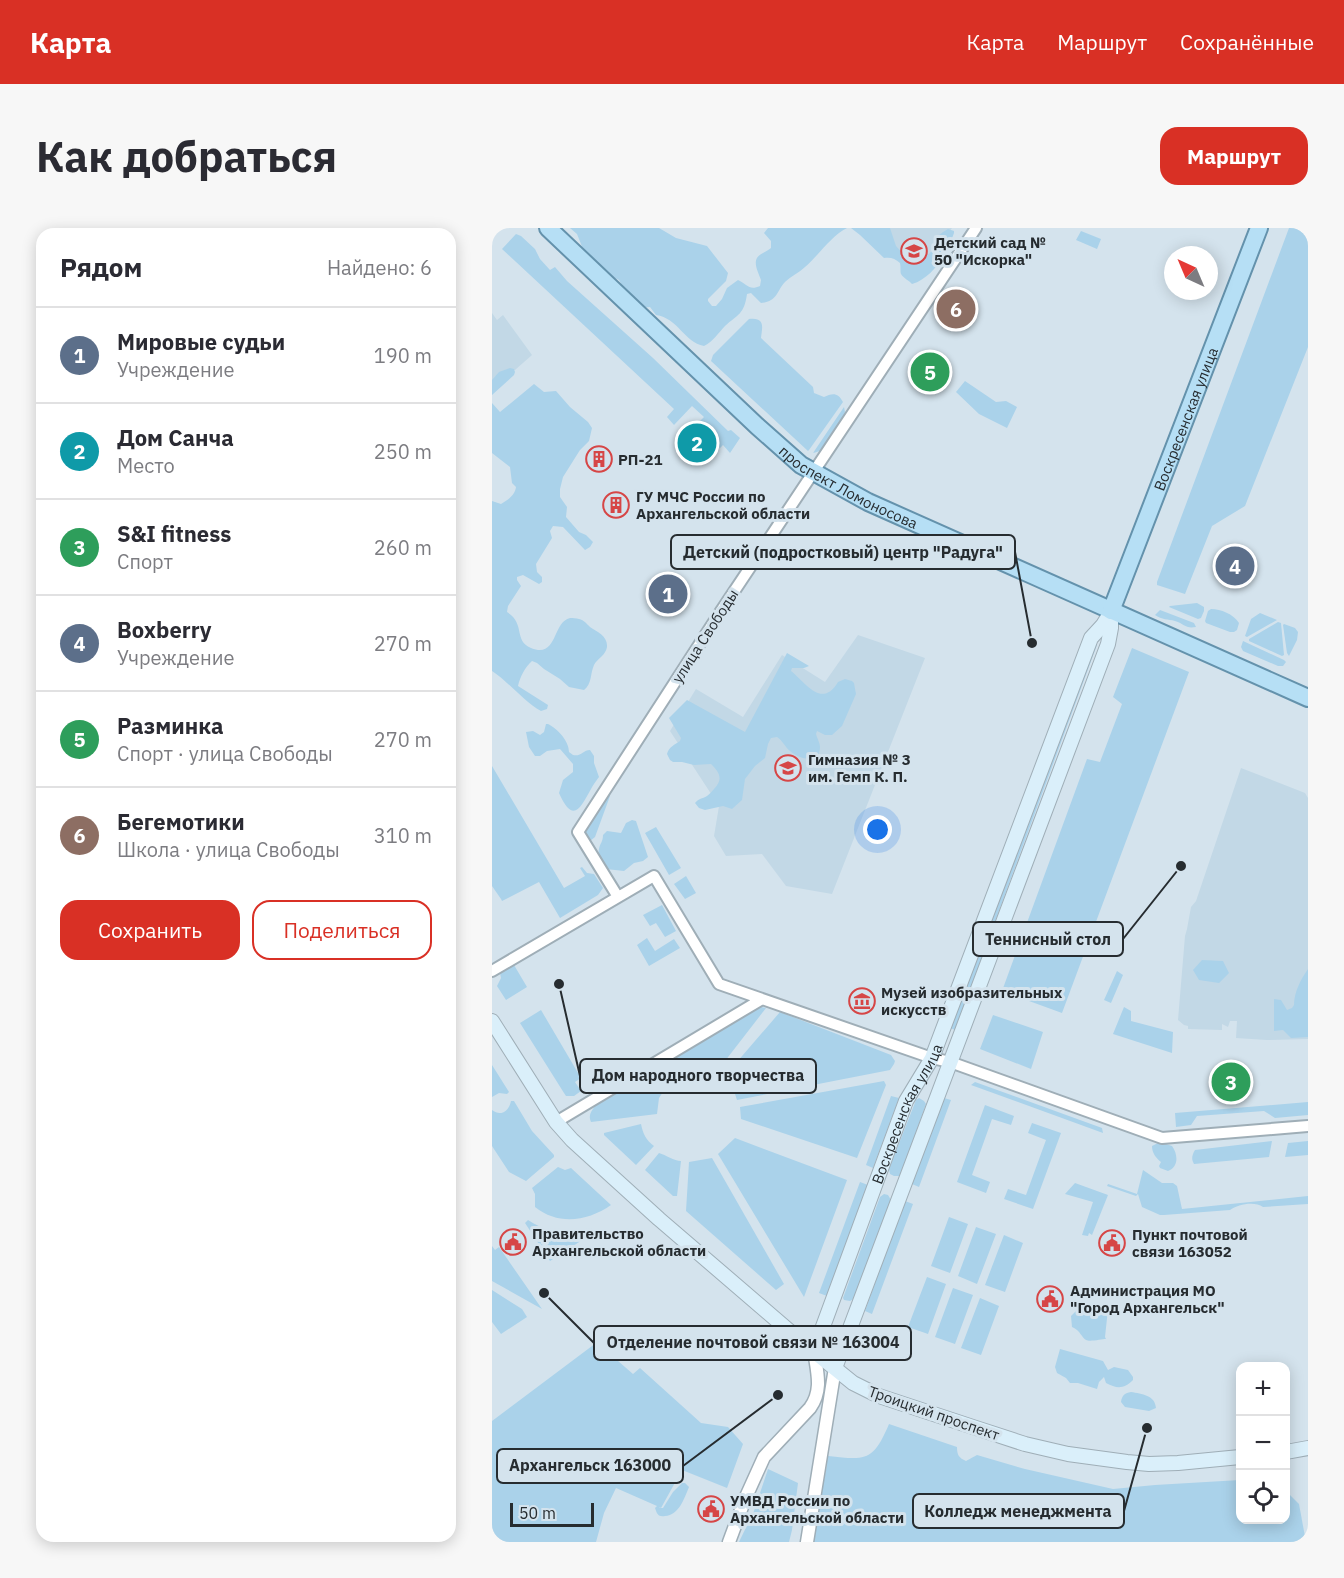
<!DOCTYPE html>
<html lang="ru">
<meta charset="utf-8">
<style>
body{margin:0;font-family:"IBM Plex Sans",sans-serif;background:#f7f7f7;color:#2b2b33}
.controls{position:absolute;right:18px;bottom:18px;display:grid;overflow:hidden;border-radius:12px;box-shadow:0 3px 15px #0003}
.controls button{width:54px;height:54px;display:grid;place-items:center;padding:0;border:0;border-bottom:2px solid #e1e1e2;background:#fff;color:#2b2b33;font:30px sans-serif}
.compass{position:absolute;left:672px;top:18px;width:54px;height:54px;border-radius:50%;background:#fff;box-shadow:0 3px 15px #0003;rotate:316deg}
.scale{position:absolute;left:18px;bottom:15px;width:84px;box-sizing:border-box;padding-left:6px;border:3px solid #262c30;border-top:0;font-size:16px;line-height:21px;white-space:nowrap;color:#262c30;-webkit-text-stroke:4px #d4e3ed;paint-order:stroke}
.you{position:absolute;left:386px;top:602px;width:21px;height:21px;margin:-15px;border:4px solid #fff;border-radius:50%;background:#1a73e8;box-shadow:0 0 0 9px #1a73e833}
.badge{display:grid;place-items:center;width:39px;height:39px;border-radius:50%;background:#d93025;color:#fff;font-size:20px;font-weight:700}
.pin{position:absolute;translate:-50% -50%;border:3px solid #fff;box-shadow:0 2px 6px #0006}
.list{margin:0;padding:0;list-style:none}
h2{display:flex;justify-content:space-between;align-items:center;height:78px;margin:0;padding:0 24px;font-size:26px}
h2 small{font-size:20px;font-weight:400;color:#7c7c81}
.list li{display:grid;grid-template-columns:39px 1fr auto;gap:18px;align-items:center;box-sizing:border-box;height:96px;padding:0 24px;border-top:2px solid #e1e1e2}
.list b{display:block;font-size:22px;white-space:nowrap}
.list p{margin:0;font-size:20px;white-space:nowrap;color:#7c7c81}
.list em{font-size:20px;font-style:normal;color:#7c7c81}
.actions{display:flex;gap:12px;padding:18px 24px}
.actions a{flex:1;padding:14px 0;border:2px solid #d93025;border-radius:18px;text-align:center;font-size:21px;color:#d93025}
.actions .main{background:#d93025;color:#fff}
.icon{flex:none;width:33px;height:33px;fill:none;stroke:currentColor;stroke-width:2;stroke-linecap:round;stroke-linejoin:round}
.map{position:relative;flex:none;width:816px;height:1314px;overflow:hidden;border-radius:18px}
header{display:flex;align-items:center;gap:36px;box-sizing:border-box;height:84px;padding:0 30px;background:#d93025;color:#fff}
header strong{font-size:28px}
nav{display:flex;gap:33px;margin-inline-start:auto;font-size:21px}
.intro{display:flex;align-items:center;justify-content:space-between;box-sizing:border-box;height:144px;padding:0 36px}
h1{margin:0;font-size:42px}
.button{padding:15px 27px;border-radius:18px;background:#d93025;color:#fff;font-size:21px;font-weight:700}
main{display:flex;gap:36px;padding:0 36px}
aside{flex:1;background:#fff;border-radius:18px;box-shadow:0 3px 15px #0003}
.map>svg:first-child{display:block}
</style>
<header>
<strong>Карта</strong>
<nav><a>Карта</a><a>Маршрут</a><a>Сохранённые</a></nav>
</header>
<div class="intro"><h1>Как добраться</h1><a class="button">Маршрут</a></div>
<main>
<aside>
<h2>Рядом<small>Найдено: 6</small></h2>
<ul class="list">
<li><span class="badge" style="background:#5c6f8a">1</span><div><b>Мировые судьи</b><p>Учреждение</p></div><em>190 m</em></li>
<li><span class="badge" style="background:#0f9aa8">2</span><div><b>Дом Санча</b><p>Место</p></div><em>250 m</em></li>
<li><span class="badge" style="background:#2e9e5b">3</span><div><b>S&amp;I fitness</b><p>Спорт</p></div><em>260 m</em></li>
<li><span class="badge" style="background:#5c6f8a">4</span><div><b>Boxberry</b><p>Учреждение</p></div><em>270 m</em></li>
<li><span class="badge" style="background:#2e9e5b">5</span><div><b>Разминка</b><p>Спорт · улица Свободы</p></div><em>270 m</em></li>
<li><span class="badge" style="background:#8d6e63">6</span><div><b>Бегемотики</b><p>Школа · улица Свободы</p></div><em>310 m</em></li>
</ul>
<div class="actions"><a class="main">Сохранить</a><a>Поделиться</a></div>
</aside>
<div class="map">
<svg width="816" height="1314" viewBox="0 0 816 1314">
<rect width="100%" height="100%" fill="#d4e3ed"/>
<path fill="#c2d8e6" d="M 377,0 L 460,0 L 426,46 Z
M 0,85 L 5,92 L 11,87 L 40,127 L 23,142 L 18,142 L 0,154 Z
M 366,407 L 433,430 L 340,666 L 294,658 L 270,626 L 234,628 L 222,608 L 227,578 L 178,503 L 204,461 L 251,489 L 290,427 L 333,454 Z
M 749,540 L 813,565 L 816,570 L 816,811 L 775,812 L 744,810 L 745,793 L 738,793 L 736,799 L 730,796 L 730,802 L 696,801 L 696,798 L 692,797 L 686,792 L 693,708 L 695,701 L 699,679 L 704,673 Z"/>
<path fill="#aad2ea" d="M 78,0 L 167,0 L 184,10 L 215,18 L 236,45 L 234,53 L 216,71 L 216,73 L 220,78 L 224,78 L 230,71 L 235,60 L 246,52 C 255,56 257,63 268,58 L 269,52 C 266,43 258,31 271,25 C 274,23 277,22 279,20 L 279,13 L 272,5 L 276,0 L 355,0 C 340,7 326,28 313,39 C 307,45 299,48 293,54 C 284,64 286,73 269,75 L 259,65 L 255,66 C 252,87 246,86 233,98 C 226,105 222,113 212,118 C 192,114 186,90 164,87 L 158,79 L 149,80 L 133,63 L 127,52 L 115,46 L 91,21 L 85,6 Z
M 359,0 L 398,0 L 404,18 L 413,28 L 422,32 L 432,30 L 440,23 L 446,8 L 451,4 L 456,1 L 462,3 L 462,5 C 455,25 441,50 420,56 C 417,52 412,51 409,46 C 408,43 409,39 408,35 C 403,30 398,29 392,30 L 368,7 Z
M 797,0 L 816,0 L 816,119 L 753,278 L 720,298 L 693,366 L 665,357 L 665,354 Z
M 589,3 L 609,11 L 605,21 L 584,12 Z
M 24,6 L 29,8 L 43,21 L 48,31 L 58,42 L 63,39 L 75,53 L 161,130 L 236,203 L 239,202 L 248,210 L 238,225 L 231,217 L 228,220 L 221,212 L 222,211 L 206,195 L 212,189 L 200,178 L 182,197 L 175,189 L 182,181 L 10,21 Z
M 257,91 C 274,89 270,100 269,110 L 321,159 L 322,165 L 332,169 C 340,165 346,164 351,174 L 317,222 L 316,223 L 219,133 L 221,127 Z
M 18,140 L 22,141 L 23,144 L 22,147 L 0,167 L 0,152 L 7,144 Z
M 473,153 L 504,174 L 514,173 L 525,179 L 515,200 L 487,186 L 464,164 Z
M 42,156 L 52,164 L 64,163 L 78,179 L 96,194 L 100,200 L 97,213 L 88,222 L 71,249 L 68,261 L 68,269 L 75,279 L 74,289 L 87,304 L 94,307 L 101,314 L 98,319 L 93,322 L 71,299 L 61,298 L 58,303 L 60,310 L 44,336 L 45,344 L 50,349 L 50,354 L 47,356 L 31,347 L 25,349 L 25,352 L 29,358 L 16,378 L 15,384 C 34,396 21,412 39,420 C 66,431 60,394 78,390 C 81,390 84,390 87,391 C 92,392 95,396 98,399 C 105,404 116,408 115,419 C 114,427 105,431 102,437 C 98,446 100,456 92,462 L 77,459 L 68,451 L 52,441 L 45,435 L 40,433 C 33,439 28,449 26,458 L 56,477 L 55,481 L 49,483 C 32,474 17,454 0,443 L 0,273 L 9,276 C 16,272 23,267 24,259 L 20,255 L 18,239 L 0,225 L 0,175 L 8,184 Z
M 352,179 L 353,184 L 352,187 L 328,223 L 321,225 Z
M 705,375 L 712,379 L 712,383 L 709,390 L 706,391 L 677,379 L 678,378 Z
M 719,381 C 729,381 741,386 747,395 L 745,402 L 742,404 L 738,404 L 714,395 L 713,393 L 716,383 Z
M 668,382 L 702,395 L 704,399 C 693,401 693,396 683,393 C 676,391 670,392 663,387 Z
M 768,385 L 785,392 L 755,409 L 753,408 L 759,391 Z
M 786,394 L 789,395 L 792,427 L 790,428 L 757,413 L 757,411 Z
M 792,396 L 803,400 L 806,404 L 805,412 L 797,428 L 795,425 L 791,397 Z
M 751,413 L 792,432 L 794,434 L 791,438 L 786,438 L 751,423 L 749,419 Z
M 603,416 L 605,417 L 463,802 L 458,800 Z
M 640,420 L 697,444 L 570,785 L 510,763 L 595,531 L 608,534 L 630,476 L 621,469 Z
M 295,425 L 317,438 L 312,440 L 300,440 L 299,443 C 314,455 330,481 346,454 L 353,451 L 360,453 L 362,455 L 364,466 L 350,498 L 340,507 L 333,507 L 325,503 L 324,506 C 325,510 328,515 328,519 C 328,537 307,531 298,523 C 293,519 291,513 285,509 L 279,510 L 276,516 L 273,530 L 263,538 L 253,551 L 250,572 L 240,581 L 231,578 L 213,582 L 207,580 L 203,575 C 207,570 210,571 215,568 C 218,566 220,563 222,561 C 232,551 227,544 219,536 L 202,537 L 190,534 L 181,534 L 178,532 L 175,526 C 177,519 182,517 188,513 L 189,510 L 177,490 L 195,472 L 253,504 Z
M 54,496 L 56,496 C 66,501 77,513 77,524 L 81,527 C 89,529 91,522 98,522 L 102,528 L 102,535 L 107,549 C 104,553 101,557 99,561 C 88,581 81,596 67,565 L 71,552 L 81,544 L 81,536 L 68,521 L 55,523 L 48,528 L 43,528 L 37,519 L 34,504 L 41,503 L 48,507 L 52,504 Z
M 0,538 L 72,660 L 93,648 L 88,640 L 90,639 L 95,645 L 102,646 L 111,660 L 106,667 L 68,690 L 47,654 L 10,673 L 9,671 L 0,658 Z
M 115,565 L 118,565 L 118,568 L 103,609 L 98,613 L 96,612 L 92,604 Z
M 140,592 L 144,593 L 156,629 L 151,633 L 142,635 L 132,643 L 114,641 C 111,635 105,628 107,621 C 108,615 111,614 111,607 L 115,603 L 129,605 L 134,595 Z
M 164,599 L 189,640 L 177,647 L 153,605 Z
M 194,648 L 204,665 L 193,671 L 182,656 Z
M 170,677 L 184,703 L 173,709 L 164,695 L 158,698 L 151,687 Z
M 155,710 L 163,723 L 182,711 L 188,720 L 157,738 L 145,717 Z
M 710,732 L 731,733 L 737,745 L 727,755 L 707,752 L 701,742 Z
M 22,737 L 35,759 L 14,772 L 5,758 L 9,750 L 8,745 Z
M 816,741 L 816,809 L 799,810 L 791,802 L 782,803 L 782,771 L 789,772 L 795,782 L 800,780 L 802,777 C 802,764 809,751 816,741 Z
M 625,743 L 631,747 L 619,775 L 612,772 Z
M 269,779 L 274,780 L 216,855 L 200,850 L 186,852 L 176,834 L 261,783 Z
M 632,779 L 639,783 L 639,793 L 681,804 L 680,825 L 621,806 Z
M 49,782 L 89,850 L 83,854 L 89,863 L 82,868 L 74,868 L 72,865 L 28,795 Z
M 288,784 L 399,827 L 403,833 L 402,836 L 398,842 L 245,872 L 241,860 L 232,849 Z
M 501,787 L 551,804 L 539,841 L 488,821 Z
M 0,837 L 17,864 L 15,866 L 7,865 L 0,869 Z
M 162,843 L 173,861 L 167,870 L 165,886 L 99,894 C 96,887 99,884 103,878 Z
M 392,853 L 394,857 L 365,930 L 249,891 L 248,879 Z
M 483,854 L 610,900 L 611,905 L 479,857 Z
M 399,868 L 407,870 L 381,940 L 374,937 Z
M 427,870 L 432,873 L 434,876 L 409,946 L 408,948 L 402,948 L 398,946 L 397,941 L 424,872 Z
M 452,870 L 459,872 L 427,959 L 420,956 Z
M 19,873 L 22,873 L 40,903 L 62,927 L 62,929 L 34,953 L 17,944 L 0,918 L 0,882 C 9,889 17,883 19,873 Z
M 816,874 L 816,887 L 783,890 L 772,883 L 705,888 L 699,897 L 684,899 L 683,885 Z
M 493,877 L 522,888 L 519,897 L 500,891 L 480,947 L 498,954 L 494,965 L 465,954 Z
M 540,895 L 569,905 L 541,981 L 512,971 L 516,961 L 534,967 L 554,912 L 536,905 Z
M 149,896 C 151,906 154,912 162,918 L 144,937 L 112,907 L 112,905 Z
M 243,910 L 355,952 L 312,1069 L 226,926 Z
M 780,913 L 777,929 L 702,936 C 699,931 700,927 703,922 Z
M 816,913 L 816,927 L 793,929 L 796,915 Z
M 668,914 L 680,918 C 686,926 687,939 676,943 L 668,940 L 667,938 L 669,934 C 664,930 660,925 660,918 Z
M 167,925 C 174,927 182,933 189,933 L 185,968 L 181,968 L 153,942 Z
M 220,930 L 292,1056 L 284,1062 L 194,983 L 197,934 Z
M 66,939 L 73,942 L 79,940 L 119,977 C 96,993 67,998 43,979 L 43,966 L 40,960 Z
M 651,942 L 670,955 L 681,955 L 685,958 L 690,981 L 816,968 L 816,976 L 771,979 C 763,973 746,976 738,982 L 672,987 L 668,987 L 650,979 L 646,966 L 644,968 L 615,958 L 616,956 L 645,966 Z
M 368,954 L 376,957 L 335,1068 L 327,1065 Z
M 583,955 L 616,967 L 600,1007 L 597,1005 L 596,1008 L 590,1007 L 601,974 L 573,966 Z
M 392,966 L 396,967 L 399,972 L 363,1070 L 358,1073 L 352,1072 L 351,1070 L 388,969 Z
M 413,973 L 421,976 L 380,1086 L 373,1083 Z
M 457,989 L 476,996 L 458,1045 L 439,1038 Z
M 36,992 C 56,1005 79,1009 101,1005 L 58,1033 L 33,995 Z
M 484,999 L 504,1006 L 485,1056 L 466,1048 Z
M 512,1007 L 531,1015 L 513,1064 L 493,1057 Z
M 0,1018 L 3,1022 L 7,1019 L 50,1081 L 0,1053 Z
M 435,1049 L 454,1056 L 436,1106 L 416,1099 Z
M 461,1060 L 481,1067 L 463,1116 L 443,1109 Z
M 0,1062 L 30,1081 L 35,1089 L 9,1106 L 0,1094 Z
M 488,1070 L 507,1078 L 489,1127 L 469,1120 Z
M 603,1080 L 616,1081 L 613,1109 L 614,1111 C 610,1111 598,1114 594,1112 C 589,1109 589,1103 580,1099 L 579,1088 L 585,1082 L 593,1084 Z
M 116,1106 L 126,1116 L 118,1126 L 141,1146 L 148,1140 L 209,1195 L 236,1199 L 251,1216 L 235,1260 L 190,1242 L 169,1280 L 167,1279 L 168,1280 L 171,1280 L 181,1264 L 190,1255 L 193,1255 L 197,1259 C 192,1271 187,1287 173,1288 C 166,1289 165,1286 163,1280 L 165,1278 L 124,1260 L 112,1285 L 104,1314 L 0,1314 L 0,1193 Z
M 568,1121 L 611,1133 L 616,1142 L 622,1139 L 636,1142 L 641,1149 L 641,1152 C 632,1161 625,1161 614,1155 L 612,1149 L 607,1154 L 605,1161 L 586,1155 L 578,1155 L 574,1150 L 565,1145 L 563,1139 Z
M 639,1164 C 650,1166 663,1167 664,1180 L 657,1183 L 633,1179 L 629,1174 C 630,1167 633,1165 639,1164 Z
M 397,1196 L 465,1219 C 465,1227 467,1230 474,1233 L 485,1227 L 533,1241 L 621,1261 L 663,1257 L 748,1252 L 748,1292 L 794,1292 L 794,1263 L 807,1276 L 814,1314 L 322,1314 L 318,1309 L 330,1253 L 332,1252 L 335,1237 L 333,1234 L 334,1229 L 336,1229 L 336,1228 C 374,1232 381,1234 397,1196 Z
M 276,1241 L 306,1255 L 300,1302 L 297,1314 L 247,1314 L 262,1283 Z"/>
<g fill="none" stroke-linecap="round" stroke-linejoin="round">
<g stroke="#9faeb7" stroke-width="14">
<path id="minor" d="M 126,669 L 86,604 L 229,383 L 484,0
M 0,743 L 162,648 L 227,756 L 440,830 L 458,834 L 670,910 L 816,898
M 64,894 L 270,771"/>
</g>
<g stroke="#9faeb7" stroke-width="15">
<path id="tertiary" d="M 237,1314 L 253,1271 L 272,1229 L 318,1180 C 331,1162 325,1144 322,1123
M 315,1314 L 343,1140"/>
</g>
<g stroke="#9faeb7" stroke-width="16">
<g id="secondary">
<path d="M 0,793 L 64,894 L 80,912 L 167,991 L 309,1113 L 361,1155 L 387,1168 L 484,1200 L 533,1216 L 576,1226 L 635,1234 L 657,1236 L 686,1235 L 748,1229"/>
<path id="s1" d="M 322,1123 L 414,873 L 440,830 L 599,410 L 611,397 L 619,384"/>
<path d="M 343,1140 L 616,416 L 619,400 L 619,383"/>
<path d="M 794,1224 L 816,1220"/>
</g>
</g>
<g stroke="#6492ac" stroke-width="20">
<g id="primary">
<path id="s2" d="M 56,0 L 265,198 L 309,237 L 376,274 L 816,470"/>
<path id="s3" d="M 619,383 L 767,0"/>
</g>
</g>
<use href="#minor" stroke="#fff" stroke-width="10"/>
<use href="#tertiary" stroke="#fff" stroke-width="12"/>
<use href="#secondary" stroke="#daeffa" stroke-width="14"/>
<use href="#primary" stroke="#b6dff5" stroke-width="16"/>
</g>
<defs>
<g id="school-ring" transform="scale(1.35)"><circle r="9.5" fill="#d4e3ed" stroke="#d64646" stroke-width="1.5"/><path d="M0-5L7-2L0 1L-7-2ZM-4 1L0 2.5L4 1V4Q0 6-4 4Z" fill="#d64646"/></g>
<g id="building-ring" transform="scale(1.35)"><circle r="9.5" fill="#d4e3ed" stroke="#d64646" stroke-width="1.5"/><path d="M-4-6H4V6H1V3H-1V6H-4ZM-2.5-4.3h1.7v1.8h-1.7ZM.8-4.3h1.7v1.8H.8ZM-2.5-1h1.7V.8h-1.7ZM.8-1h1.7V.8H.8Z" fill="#d64646"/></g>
<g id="museum-ring" transform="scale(1.35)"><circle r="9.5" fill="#d4e3ed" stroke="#d64646" stroke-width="1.5"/><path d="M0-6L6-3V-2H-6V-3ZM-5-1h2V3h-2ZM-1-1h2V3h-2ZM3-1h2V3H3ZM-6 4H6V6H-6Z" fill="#d64646"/></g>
<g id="civic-ring" transform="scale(1.35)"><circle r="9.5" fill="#d4e3ed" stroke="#d64646" stroke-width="1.5"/><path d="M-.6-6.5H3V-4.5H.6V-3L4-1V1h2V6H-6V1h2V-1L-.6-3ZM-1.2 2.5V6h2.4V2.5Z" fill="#d64646"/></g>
</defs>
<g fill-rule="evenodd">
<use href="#school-ring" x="422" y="23"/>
<use href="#building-ring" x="107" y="231"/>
<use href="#building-ring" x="124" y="277"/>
<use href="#school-ring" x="296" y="540"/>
<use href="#museum-ring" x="370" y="773"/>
<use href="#civic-ring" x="21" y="1014"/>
<use href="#civic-ring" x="620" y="1015"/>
<use href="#civic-ring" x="558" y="1071"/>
<use href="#civic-ring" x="219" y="1281"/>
</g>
<g text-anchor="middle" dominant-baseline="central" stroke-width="6" stroke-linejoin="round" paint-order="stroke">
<g font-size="15" font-weight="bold" fill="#262c30" stroke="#d4e3ed" text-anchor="start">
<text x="442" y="14">Детский сад №<tspan x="442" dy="17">50 "Искорка"</tspan></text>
<text x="126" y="231">РП-21</text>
<text x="144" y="268">ГУ МЧС России по<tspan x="144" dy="17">Архангельской области</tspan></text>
<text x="316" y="531">Гимназия № 3<tspan x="316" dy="17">им. Гемп К. П.</tspan></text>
<text x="389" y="764">Музей изобразительных<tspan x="389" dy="17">искусств</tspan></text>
<text x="40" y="1005">Правительство<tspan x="40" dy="17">Архангельской области</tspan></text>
<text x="640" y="1006">Пункт почтовой<tspan x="640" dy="17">связи 163052</tspan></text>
<text x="578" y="1062">Администрация МО<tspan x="578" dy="17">"Город Архангельск"</tspan></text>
<text x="238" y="1272">УМВД России по<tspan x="238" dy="17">Архангельской области</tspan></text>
</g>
<g font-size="15" fill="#262c30" stroke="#d4e3ed">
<text stroke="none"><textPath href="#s3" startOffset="206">Воскресенская улица</textPath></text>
<text stroke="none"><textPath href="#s2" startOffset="399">проспект Ломоносова</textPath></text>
<text transform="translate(213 408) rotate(-57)">улица Свободы</text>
<text stroke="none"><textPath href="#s1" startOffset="255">Воскресенская улица</textPath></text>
<text transform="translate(442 1185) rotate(19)">Троицкий проспект</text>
</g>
</g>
<path fill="none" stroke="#262c30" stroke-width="2" d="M540 415L523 324M689 638L631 711M67 756L88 848M52 1065L102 1115M286 1167L191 1238M655 1200L632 1283"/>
<g fill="#262c30" stroke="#d4e3ed" stroke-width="2">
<circle cx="540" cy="415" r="6"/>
<circle cx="689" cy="638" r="6"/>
<circle cx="67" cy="756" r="6"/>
<circle cx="52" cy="1065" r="6"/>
<circle cx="286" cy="1167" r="6"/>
<circle cx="655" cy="1200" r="6"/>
</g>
<g fill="#d4e3ed" stroke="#262c30" stroke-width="2">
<rect x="179" y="307" width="344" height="34" rx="6"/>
<rect x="481" y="694" width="150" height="34" rx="6"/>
<rect x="88" y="831" width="236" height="34" rx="6"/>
<rect x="102" y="1098" width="317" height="34" rx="6"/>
<rect x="5" y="1221" width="186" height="34" rx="6"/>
<rect x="421" y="1266" width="211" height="34" rx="6"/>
</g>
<g font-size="16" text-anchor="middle" font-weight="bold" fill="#262c30">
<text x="351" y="330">Детский (подростковый) центр "Радуга"</text>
<text x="556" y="717">Теннисный стол</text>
<text x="206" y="853">Дом народного творчества</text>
<text x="261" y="1120">Отделение почтовой связи № 163004</text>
<text x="98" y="1243">Архангельск 163000</text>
<text x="526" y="1289">Колледж менеджмента</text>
</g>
</svg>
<div class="controls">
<button>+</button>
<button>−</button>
<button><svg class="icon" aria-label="locate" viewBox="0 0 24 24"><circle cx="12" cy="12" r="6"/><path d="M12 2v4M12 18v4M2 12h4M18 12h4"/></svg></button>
</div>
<svg class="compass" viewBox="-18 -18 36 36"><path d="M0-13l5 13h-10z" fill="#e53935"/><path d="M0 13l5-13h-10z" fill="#7c7c81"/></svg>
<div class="scale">50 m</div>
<div class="you"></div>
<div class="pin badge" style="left:176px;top:366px;background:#5c6f8a">1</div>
<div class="pin badge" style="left:205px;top:215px;background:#0f9aa8">2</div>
<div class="pin badge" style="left:739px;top:854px;background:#2e9e5b">3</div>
<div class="pin badge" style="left:743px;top:338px;background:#5c6f8a">4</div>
<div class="pin badge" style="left:438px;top:144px;background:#2e9e5b">5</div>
<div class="pin badge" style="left:464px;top:81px;background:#8d6e63">6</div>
</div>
</main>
